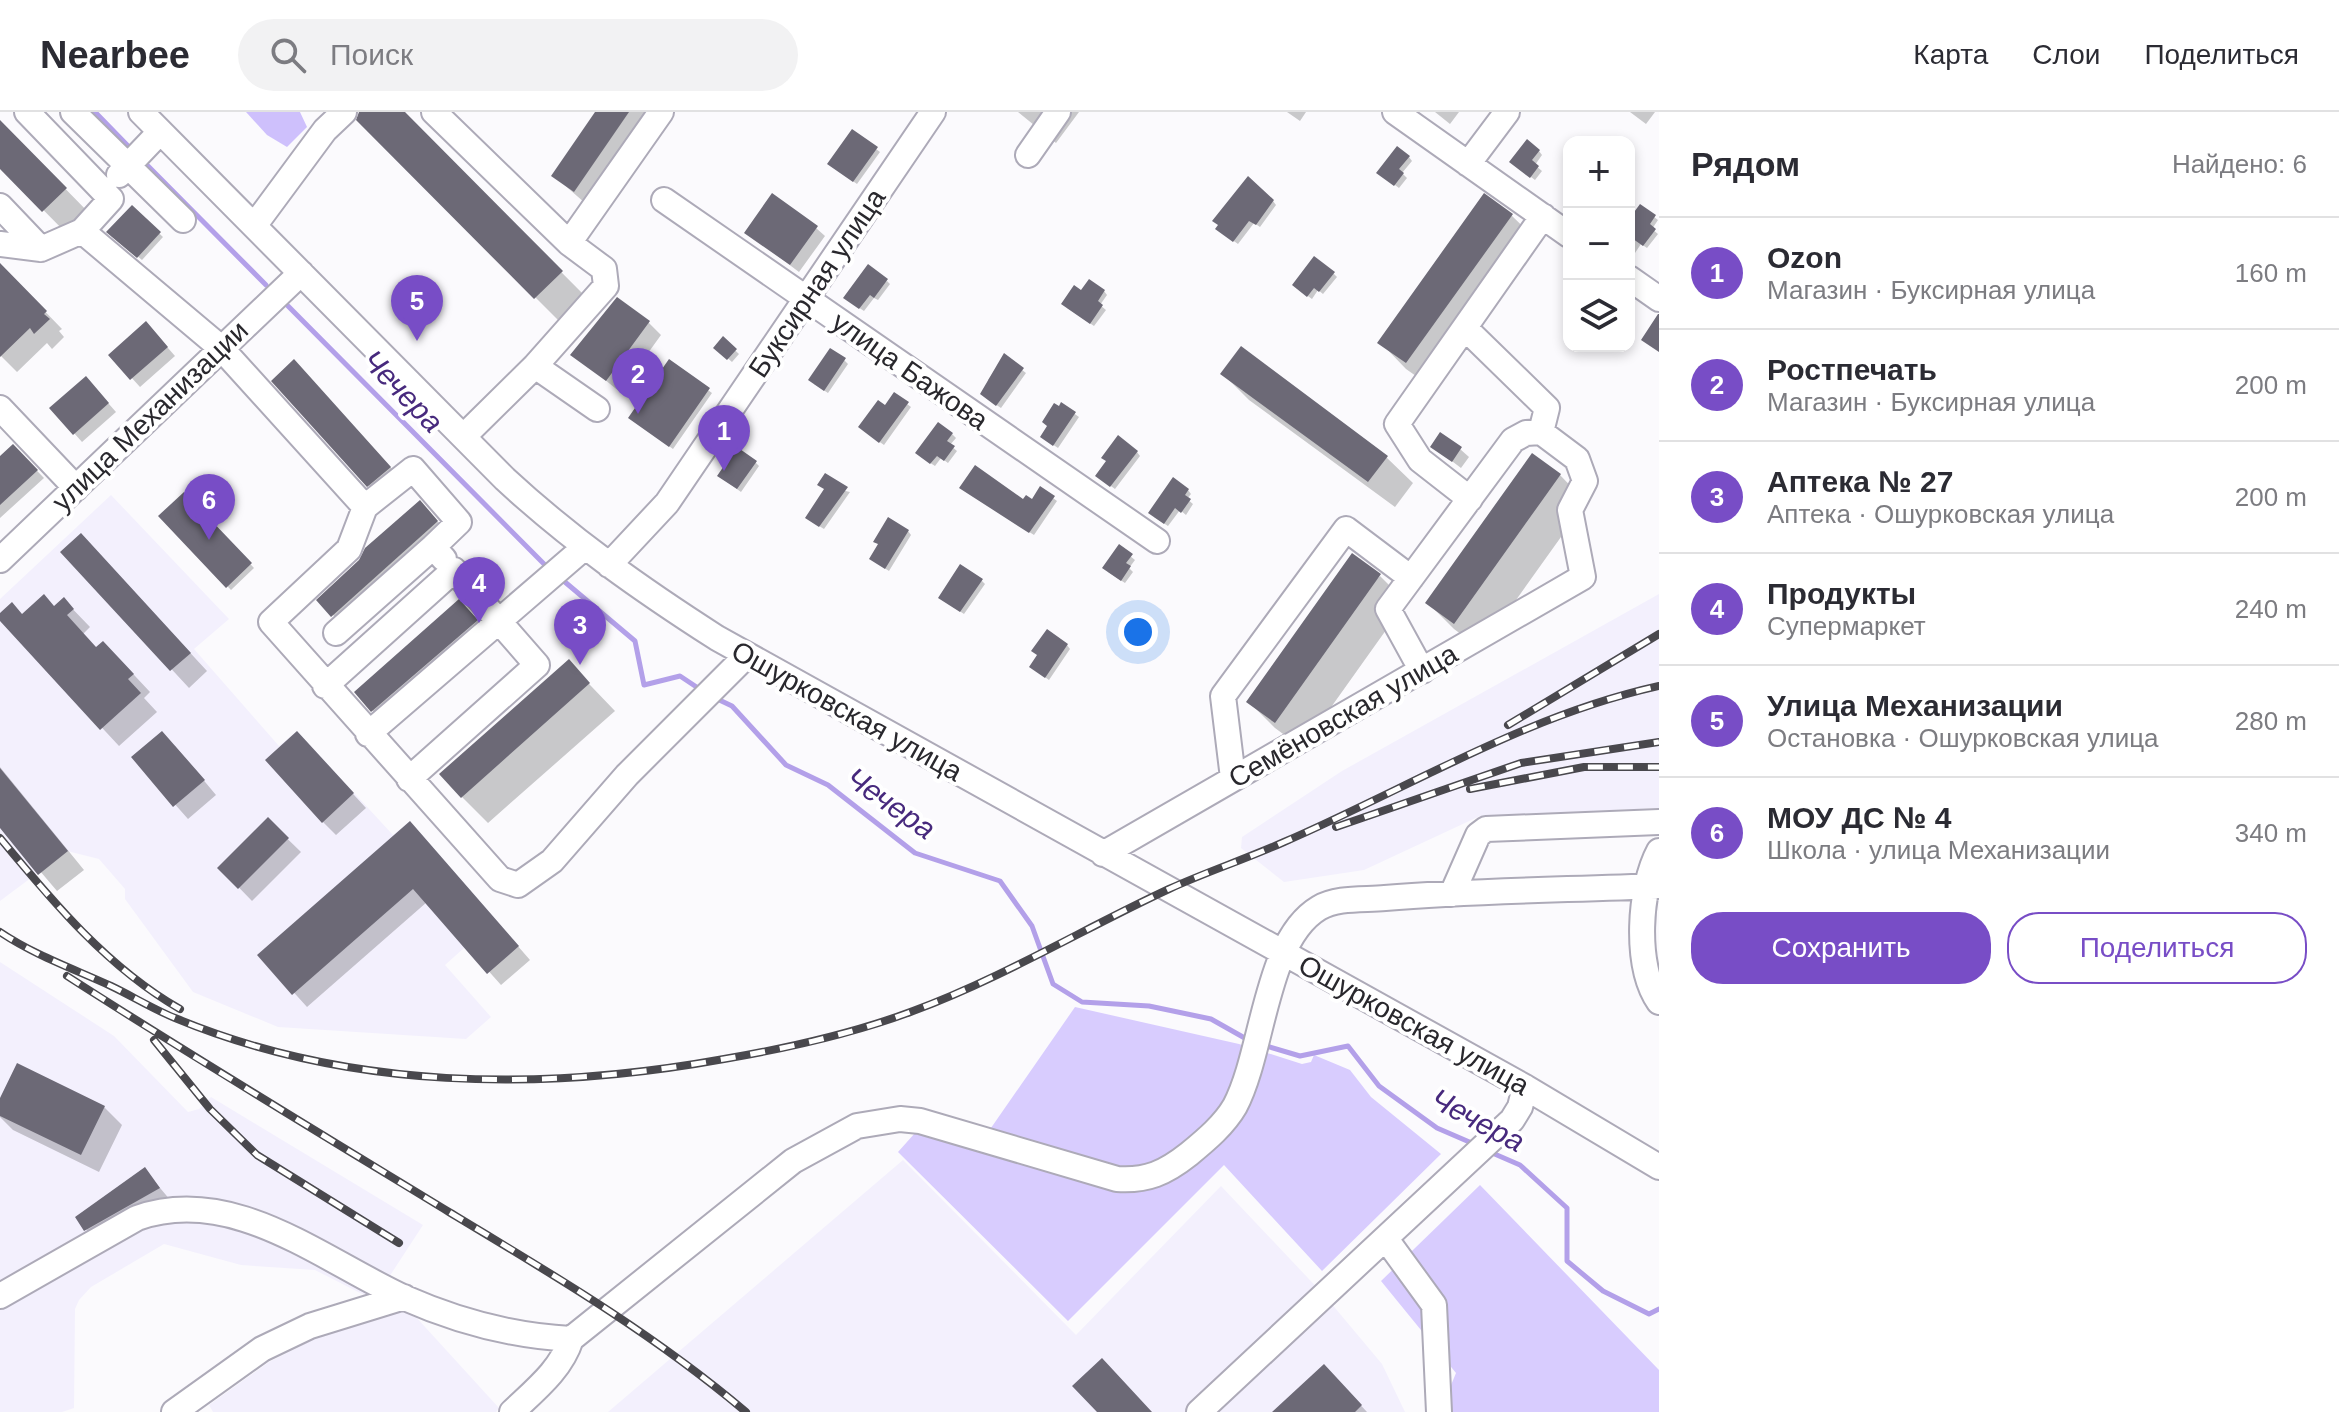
<!DOCTYPE html>
<html lang="ru">
<meta charset="utf-8">
<style>
body{margin:0;font-family:Helvetica,sans-serif;background:#f2f2f3;color:#2b2b33}
.controls{position:absolute;right:24px;top:24px;display:grid;overflow:hidden;border-radius:16px;box-shadow:0 4px 12px #0003}
.controls button{width:72px;height:72px;display:grid;place-items:center;padding:0;border:0;border-bottom:2px solid #e1e1e2;background:#fff;color:#2b2b33;font:40px sans-serif}
.you{position:absolute;left:1138px;top:520px;width:28px;height:28px;margin:-20px;border:6px solid #fff;border-radius:50%;background:#1a73e8;box-shadow:0 0 0 12px #1a73e833}
.badge{display:grid;place-items:center;width:52px;height:52px;border-radius:50%;background:#784dc6;color:#fff;font-size:26px;font-weight:700}
.pin{position:absolute;translate:-50% -66px;filter:drop-shadow(0 2px 4px #0008)}
.pin::after{content:'';position:absolute;top:42px;width:28px;height:24px;background:inherit;clip-path:polygon(0 0,100% 0,50% 100%)}
.list{margin:0;padding:0;list-style:none}
h2{display:flex;justify-content:space-between;align-items:center;height:104px;margin:0;padding:0 32px;font-size:34px}
h2 small{font-size:26px;font-weight:400;color:#7c7c81}
.list li{display:grid;grid-template-columns:52px 1fr auto;gap:24px;align-items:center;box-sizing:border-box;height:112px;padding:0 32px;border-top:2px solid #e1e1e2}
.list b{display:block;font-size:30px;white-space:nowrap}
.list p{margin:0;font-size:26px;white-space:nowrap;color:#7c7c81}
.list em{font-size:26px;font-style:normal;color:#7c7c81}
.actions{display:flex;gap:16px;padding:24px 32px}
.actions a{flex:1;padding:18px 0;border:2px solid #784dc6;border-radius:32px;text-align:center;font-size:28px;color:#784dc6}
.actions .main{background:#784dc6;color:#fff}
.icon{flex:none;width:44px;height:44px;fill:none;stroke:currentColor;stroke-width:2;stroke-linecap:round;stroke-linejoin:round}
.map{position:relative;flex:none;width:1659px;height:1300px;overflow:hidden}
header{display:flex;align-items:center;gap:48px;box-sizing:border-box;height:112px;padding:0 40px;background:#fff;border-bottom:2px solid #e1e1e2}
header strong{font-size:38px}
nav{display:flex;gap:44px;margin-inline-start:auto;font-size:28px}
.search{width:560px;height:72px;background:#f2f2f3;display:flex;align-items:center;gap:20px;box-sizing:border-box;padding:0 28px;border-radius:44px;color:#7c7c81;font-size:30px}
main{display:flex}
aside{flex:1;background:#fff}
.map>svg:first-child{display:block}
</style>
<header>
<strong>Nearbee</strong>
<div class="search"><svg class="icon" aria-label="search" viewBox="0 0 24 24"><circle cx="10" cy="10" r="6"/><path d="M15 15l6 6"/></svg>Поиск</div>
<nav><a>Карта</a><a>Слои</a><a>Поделиться</a></nav>
</header>
<main>
<div class="map">
<svg width="1659" height="1300" viewBox="0 0 1659 1300">
<rect width="100%" height="100%" fill="#fbfafd"/>
<path fill="#f3f0fd" d="M 111,383 L 229,507 L 194,537 L 279,634 L 297,619 L 393,723 L 410,709 L 519,834 L 487,862 L 464,836 L 445,853 L 491,905 L 466,927 L 278,915 L 193,880 L 125,787 L 125,777 L 99,747 L 67,739 L 0,789 L 0,487 Z
M 1659,482 L 1659,696 L 1480,704 L 1364,758 L 1284,770 L 1241,736 L 1242,725 L 1342,659 Z
M 0,850 L 114,924 L 188,1000 L 199,997 L 211,985 L 423,1113 L 378,1182 L 370,1186 L 315,1158 L 241,1153 L 164,1132 L 91,1175 L 79,1188 L 75,1197 L 74,1296 L 62,1300 L 0,1300 Z
M 903,1048 L 1076,1223 L 1221,1074 L 1325,1184 L 1382,1252 L 1405,1300 L 608,1300 Z
M 405,1193 L 499,1296 L 496,1300 L 213,1300 L 209,1293 L 269,1250 L 332,1218 Z"/>
<path fill="#d8ccfe" d="M 1075,895 L 1239,932 L 1302,952 L 1311,950 L 1314,943 L 1350,958 L 1371,985 L 1441,1042 L 1322,1159 L 1224,1053 L 1068,1209 L 898,1040 L 915,1021 L 975,1039 Z
M 1480,1073 L 1659,1258 L 1659,1300 L 1440,1300 L 1456,1261 L 1381,1169 Z"/>
<path fill="#cec0fc" d="M 246,0 L 300,0 L 307,15 L 287,35 L 267,23 Z"/>
<path fill="#0003" d="M 362,0 L 402,0 L 587,186 L 562,212 L 358,8 Z
M 597,0 L 674,0 L 601,105 L 553,63 Z
M 1018,0 L 1079,0 L 1056,31 Z
M 1287,0 L 1306,0 L 1300,9 Z
M 1435,0 L 1459,0 L 1450,12 Z
M 1630,0 L 1655,0 L 1646,12 Z
M 0,10 L 92,104 L 70,125 L 0,54 Z
M 876,37 L 880,40 L 857,72 L 834,56 Z
M 1539,39 L 1542,43 L 1535,53 L 1542,59 L 1535,68 L 1515,53 Z
M 1409,45 L 1412,49 L 1402,61 L 1407,66 L 1399,76 L 1383,64 Z
M 1273,89 L 1276,93 L 1260,115 L 1254,111 L 1238,132 L 1221,120 Z
M 132,95 L 163,125 L 142,148 L 109,120 Z
M 1641,95 L 1658,108 L 1652,117 L 1658,122 L 1647,136 L 1641,132 L 1633,144 L 1629,141 L 1629,111 Z
M 1511,103 L 1538,129 L 1433,276 L 1406,257 L 1380,230 Z
M 816,116 L 825,124 L 799,160 L 747,121 Z
M 0,153 L 62,217 L 59,219 L 64,225 L 52,237 L 47,231 L 17,260 L 0,243 Z
M 1333,161 L 1337,165 L 1323,182 L 1318,178 L 1312,187 L 1298,177 Z
M 887,169 L 890,172 L 878,188 L 874,186 L 864,199 L 849,189 Z
M 1104,179 L 1107,183 L 1100,193 L 1106,198 L 1094,214 L 1067,196 L 1082,181 Z
M 648,210 L 661,223 L 620,280 L 573,242 Z
M 154,220 L 175,244 L 140,275 L 111,243 Z
M 723,227 L 739,242 L 732,250 L 715,235 Z
M 1004,244 L 1026,261 L 1001,296 L 986,286 L 991,271 L 988,268 Z
M 844,248 L 848,252 L 828,281 L 814,272 Z
M 669,250 L 712,281 L 673,337 L 634,309 Z
M 1223,262 L 1386,345 L 1413,371 L 1395,395 L 1249,288 Z
M 307,263 L 403,369 L 381,386 L 368,373 Z
M 94,275 L 116,300 L 82,330 L 74,321 Z
M 907,292 L 911,295 L 884,333 L 864,319 Z
M 1062,293 L 1079,305 L 1058,336 L 1046,328 Z
M 952,322 L 956,326 L 950,333 L 957,339 L 948,351 L 941,346 L 935,354 L 921,345 Z
M 13,334 L 44,366 L 0,406 L 0,346 Z
M 1432,334 L 1460,337 L 1469,345 L 1461,356 Z
M 1137,340 L 1140,344 L 1115,377 L 1101,367 Z
M 755,350 L 759,354 L 741,380 L 723,367 Z
M 1560,363 L 1586,390 L 1481,537 L 1454,517 L 1428,491 Z
M 820,373 L 850,380 L 824,417 L 811,409 L 826,378 Z
M 1188,378 L 1191,382 L 1187,387 L 1193,392 L 1186,403 L 1180,398 L 1168,414 L 1154,405 Z
M 965,379 L 1024,389 L 1053,386 L 1057,389 L 1034,423 Z
M 184,382 L 254,456 L 231,478 L 161,405 Z
M 420,390 L 454,428 L 350,521 L 319,488 Z
M 908,419 L 911,423 L 889,459 L 875,450 Z
M 1119,435 L 1135,448 L 1129,456 L 1133,460 L 1125,471 L 1108,460 Z
M 63,440 L 98,441 L 207,559 L 189,576 Z
M 1380,464 L 1406,490 L 1302,636 L 1275,616 L 1249,590 Z
M 981,468 L 985,472 L 964,502 L 944,489 Z
M 64,488 L 90,515 L 83,522 L 96,537 L 121,549 L 150,580 L 144,586 L 157,600 L 119,634 L 0,506 L 55,496 Z
M 477,507 L 494,527 L 390,616 L 372,598 Z
M 1067,533 L 1070,537 L 1049,568 L 1035,558 Z
M 568,550 L 615,599 L 488,711 L 462,685 Z
M 175,634 L 216,683 L 188,707 L 134,646 Z
M 310,635 L 366,696 L 336,723 L 323,710 Z
M 0,655 L 84,758 L 57,779 L 0,712 Z
M 268,708 L 301,740 L 252,789 L 220,756 Z
M 423,725 L 530,848 L 501,873 L 427,790 L 307,895 L 260,843 Z
M 0,991 L 104,995 L 122,1013 L 99,1060 L 13,1018 L 0,1005 Z
M 145,1058 L 171,1089 L 99,1131 L 86,1117 Z
M 1341,1272 L 1367,1300 L 1275,1300 Z"/>
<g fill="none" stroke-linecap="round" stroke-linejoin="round">
<path stroke="#b3a0e9" stroke-width="5" d="M 95,0 L 130,36
M 148,54 L 266,173
M 288,194 L 548,456
M 559,465 L 635,529 L 644,573 L 680,564 L 701,578
M 713,585 L 732,594 L 786,653 L 828,673 L 915,741 L 1000,769 L 1032,814 L 1053,872 L 1082,890 L 1149,894 L 1211,907 L 1250,929
M 1263,933 L 1300,944 L 1348,934 L 1379,974 L 1437,1016 L 1474,1032
M 1490,1040 L 1520,1053 L 1567,1096 L 1567,1149 L 1603,1179 L 1649,1202 L 1659,1197"/>
</g>
<path fill="#6c6976" d="M 359,0 L 405,0 L 563,159 L 534,187 L 356,8 Z
M 595,0 L 629,0 L 574,80 L 551,64 Z
M 0,8 L 67,76 L 42,100 L 0,57 Z
M 852,17 L 878,35 L 853,70 L 827,52 Z
M 1527,27 L 1540,38 L 1532,48 L 1539,54 L 1530,66 L 1509,50 Z
M 1397,34 L 1410,44 L 1399,57 L 1404,61 L 1394,74 L 1376,61 Z
M 1248,64 L 1274,88 L 1256,113 L 1249,109 L 1233,130 L 1215,117 L 1218,113 L 1212,109 Z
M 772,81 L 818,114 L 790,153 L 744,121 Z
M 1484,81 L 1513,102 L 1406,251 L 1377,231 Z
M 1640,92 L 1656,103 L 1650,112 L 1656,117 L 1643,134 L 1629,124 L 1629,107 Z
M 132,93 L 161,120 L 137,146 L 106,120 Z
M 1314,144 L 1335,160 L 1319,180 L 1314,176 L 1307,185 L 1292,173 Z
M 0,151 L 47,199 L 44,202 L 50,207 L 34,222 L 30,216 L 0,245 Z
M 868,152 L 888,167 L 874,186 L 870,183 L 859,197 L 843,186 Z
M 1089,167 L 1105,178 L 1098,189 L 1103,193 L 1090,212 L 1061,192 L 1074,173 L 1081,178 Z
M 617,185 L 650,209 L 606,269 L 570,243 Z
M 1658,202 L 1659,202 L 1659,240 L 1641,228 Z
M 146,209 L 168,235 L 130,268 L 108,243 Z
M 723,224 L 737,237 L 727,248 L 713,236 Z
M 1241,234 L 1388,344 L 1368,370 L 1220,262 Z
M 830,236 L 846,246 L 824,279 L 808,268 Z
M 1004,241 L 1024,256 L 996,294 L 980,282 Z
M 294,247 L 391,355 L 367,375 L 271,269 Z
M 669,247 L 710,276 L 669,335 L 628,306 Z
M 86,264 L 109,291 L 73,323 L 49,296 Z
M 894,280 L 909,290 L 879,331 L 858,315 L 878,288 L 885,293 Z
M 1061,290 L 1076,300 L 1053,334 L 1040,325 L 1047,314 L 1042,310 L 1054,291 L 1059,294 Z
M 938,310 L 953,321 L 947,329 L 955,334 L 944,349 L 937,344 L 930,352 L 915,341 Z
M 1440,320 L 1462,335 L 1452,350 L 1430,335 Z
M 1118,323 L 1138,339 L 1110,375 L 1095,364 L 1106,349 L 1101,346 Z
M 13,332 L 38,358 L 0,393 L 0,344 Z
M 737,335 L 757,349 L 737,377 L 717,364 Z
M 1532,341 L 1561,362 L 1454,512 L 1425,491 Z
M 975,353 L 1023,387 L 1026,383 L 1032,387 L 1040,374 L 1055,384 L 1029,421 L 959,376 Z
M 825,361 L 848,375 L 819,415 L 805,406 L 824,377 L 817,373 Z
M 1173,365 L 1189,377 L 1185,383 L 1191,387 L 1181,401 L 1175,396 L 1164,412 L 1148,401 Z
M 184,380 L 252,451 L 226,476 L 158,404 Z
M 420,388 L 438,409 L 331,505 L 316,488 L 359,448 L 365,436 Z
M 888,405 L 909,418 L 885,457 L 869,447 L 878,432 L 873,430 Z
M 81,421 L 191,541 L 170,559 L 60,440 Z
M 1119,432 L 1133,442 L 1126,451 L 1131,454 L 1121,469 L 1102,456 Z
M 1352,441 L 1381,462 L 1275,611 L 1246,590 Z
M 960,452 L 983,467 L 960,500 L 938,486 Z
M 44,482 L 54,494 L 64,485 L 74,497 L 67,503 L 96,535 L 103,529 L 134,562 L 128,567 L 141,581 L 100,618 L 0,509 L 0,501 L 12,490 L 22,502 Z
M 459,487 L 478,508 L 371,600 L 354,580 Z
M 1047,517 L 1068,532 L 1045,566 L 1029,555 L 1037,543 L 1031,539 Z
M 569,547 L 590,571 L 461,686 L 439,662 Z
M 162,619 L 205,668 L 173,695 L 131,645 Z
M 297,619 L 354,681 L 322,711 L 265,648 Z
M 0,656 L 68,739 L 38,763 L 0,716 Z
M 268,705 L 289,726 L 238,777 L 217,756 Z
M 410,709 L 519,834 L 487,862 L 413,777 L 292,883 L 257,843 Z
M 17,951 L 105,994 L 81,1043 L 0,1004 L 0,986 Z
M 145,1055 L 160,1076 L 84,1119 L 75,1105 Z
M 1102,1246 L 1152,1300 L 1097,1300 L 1072,1274 Z
M 1324,1252 L 1362,1293 L 1355,1300 L 1272,1300 Z"/>
<g fill="none" stroke-linecap="round" stroke-linejoin="round">
<g stroke="#adaab8" stroke-width="28">
<path id="minor" d="M 27,0 L 111,87 L 82,119 L 221,236 L 365,395 L 349,437 L 271,510 L 500,767 L 518,773 L 552,749 L 627,663 L 747,543
M 73,0 L 183,108
M 141,0 L 505,367 C 571,428 642,478 717,526 L 1525,975 L 1659,1055
M 434,0 L 569,131 L 661,0
M 1395,0 L 1569,123
M 1028,43 L 1058,0
M 1468,52 L 1507,0
M 119,63 L 160,20
M 664,88 L 1157,429
M 0,94 L 41,137 L 82,119
M 254,114 L 325,18 L 344,0
M 0,132 L 41,137
M 1629,166 L 1659,187
M 1465,216 L 1547,296 L 1541,320
M 535,254 L 597,297
M 0,296 L 76,376
M 464,324 L 535,254 L 606,174 L 604,157 L 569,131
M 1470,387 L 1420,348 L 1397,312 L 1543,104
M 365,395 L 413,357 L 459,410 L 433,435
M 0,448 L 301,161
M 609,453 L 667,391 L 933,0
M 336,521 L 433,435 L 444,447
M 325,574 L 454,458 L 537,553 L 409,667
M 368,622 L 585,435
M 1233,666 L 1223,584 L 1346,417 L 1411,466
M 1659,739 C 1639,776 1634,854 1659,890
M 1103,742 L 1583,465 L 1570,398 L 1585,369 L 1577,347 L 1541,320 L 1526,321 L 1513,328 L 1388,497 L 1422,559
M 1452,782 L 1478,723 L 1486,717 L 1659,710
M 1386,1127 L 1434,1193 L 1439,1300
M 0,1184 L 137,1106 C 233,1072 322,1148 405,1186 C 457,1209 514,1224 571,1227
M 174,1300 L 262,1237 L 310,1214 L 404,1185
M 512,1300 C 535,1278 561,1258 571,1227 L 793,1049 L 857,1014 L 900,1007 L 920,1009 L 1117,1067 C 1147,1069 1165,1061 1189,1042 C 1206,1028 1224,1013 1235,994 C 1264,939 1265,828 1319,796 C 1337,785 1364,788 1385,786 C 1476,778 1568,778 1659,774
M 1199,1300 L 1512,1008 L 1520,995 L 1525,975"/>
</g>
<use href="#minor" stroke="#fff" stroke-width="24"/>
<g stroke="#49484d" stroke-width="8">
<path id="rail" d="M 1508,613 L 1659,522
M 1470,677 L 1584,655 L 1659,655
M 1336,715 L 1521,651 L 1659,630
M 0,726 C 52,789 108,856 180,897
M 0,820 C 34,843 74,857 111,874 C 132,884 153,897 175,906 C 348,978 542,980 724,947 C 788,936 852,922 913,899 C 1002,866 1083,817 1169,777 C 1206,760 1246,747 1284,730 C 1409,676 1524,604 1659,574
M 67,864 C 193,945 321,1022 449,1100 C 552,1162 654,1222 746,1300
M 154,928 L 210,997 L 257,1043 L 399,1131"/>
</g>
<use href="#rail" stroke="#fff" stroke-width="5" stroke-dasharray="15" stroke-linecap="butt"/>
</g>
<g text-anchor="middle" dominant-baseline="central" stroke-width="8" stroke-linejoin="round" paint-order="stroke">
<g font-size="28" fill="#29282d" stroke="#fff">
<text transform="translate(817 171) rotate(-56)">Буксирная улица</text>
<text transform="translate(910 259) rotate(35)">улица Бажова</text>
<text transform="translate(150 304) rotate(-44)">улица Механизации</text>
<text transform="translate(847 599) rotate(29)">Ошурковская улица</text>
<text transform="translate(1343 604) rotate(-30)">Семёновская улица</text>
<text transform="translate(1414 913) rotate(29)">Ошурковская улица</text>
</g>
<g font-size="30" font-style="italic" fill="#47297d" stroke="#fff">
<text transform="translate(403 279) rotate(46)">Чечера</text>
<text transform="translate(891 691) rotate(35)">Чечера</text>
<text transform="translate(1478 1008) rotate(28)">Чечера</text>
</g>
</g>
</svg>
<div class="controls">
<button>+</button>
<button>−</button>
<button><svg class="icon" aria-label="layers" viewBox="0 0 24 24"><path d="M12 4l9 5-9 5-9-5zM3 14l9 5 9-5"/></svg></button>
</div>
<div class="you"></div>
<div class="pin badge" style="left:724px;top:359px">1</div>
<div class="pin badge" style="left:638px;top:302px">2</div>
<div class="pin badge" style="left:580px;top:553px">3</div>
<div class="pin badge" style="left:479px;top:511px">4</div>
<div class="pin badge" style="left:417px;top:229px">5</div>
<div class="pin badge" style="left:209px;top:428px">6</div>
</div>
<aside>
<h2>Рядом<small>Найдено: 6</small></h2>
<ul class="list">
<li><span class="badge">1</span><div><b>Ozon</b><p>Магазин · Буксирная улица</p></div><em>160 m</em></li>
<li><span class="badge">2</span><div><b>Ростпечать</b><p>Магазин · Буксирная улица</p></div><em>200 m</em></li>
<li><span class="badge">3</span><div><b>Аптека № 27</b><p>Аптека · Ошурковская улица</p></div><em>200 m</em></li>
<li><span class="badge">4</span><div><b>Продукты</b><p>Супермаркет</p></div><em>240 m</em></li>
<li><span class="badge">5</span><div><b>Улица Механизации</b><p>Остановка · Ошурковская улица</p></div><em>280 m</em></li>
<li><span class="badge">6</span><div><b>МОУ ДС № 4</b><p>Школа · улица Механизации</p></div><em>340 m</em></li>
</ul>
<div class="actions"><a class="main">Сохранить</a><a>Поделиться</a></div>
</aside>
</main>
